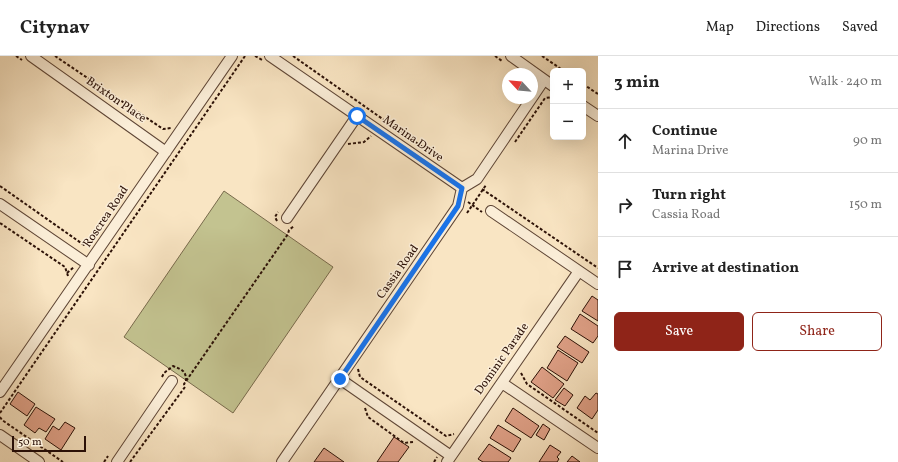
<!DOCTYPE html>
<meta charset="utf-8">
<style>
body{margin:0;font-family:Vollkorn,serif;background:#f2f2f2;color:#222}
.controls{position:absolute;right:12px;top:12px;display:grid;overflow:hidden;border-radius:6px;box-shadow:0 4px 16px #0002}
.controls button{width:36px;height:36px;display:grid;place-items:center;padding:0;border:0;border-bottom:1px solid #e0e0e0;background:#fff;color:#222;font:20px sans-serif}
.compass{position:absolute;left:502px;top:12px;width:36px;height:36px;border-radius:50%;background:#fff;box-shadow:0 4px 16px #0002;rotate:296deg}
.scale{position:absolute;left:12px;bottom:10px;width:74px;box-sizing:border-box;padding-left:4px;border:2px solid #2c1107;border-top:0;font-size:11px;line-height:14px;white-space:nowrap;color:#2c1107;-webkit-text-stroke:3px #fbeed8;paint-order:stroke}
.stop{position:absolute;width:12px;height:12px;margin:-9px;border:3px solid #1a73e8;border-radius:50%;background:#fff}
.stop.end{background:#1a73e8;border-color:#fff;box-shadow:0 1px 4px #0008}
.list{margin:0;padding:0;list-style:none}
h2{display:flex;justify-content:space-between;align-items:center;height:52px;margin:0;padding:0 16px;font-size:17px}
h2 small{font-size:13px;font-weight:400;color:#767676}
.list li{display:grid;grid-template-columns:26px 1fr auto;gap:12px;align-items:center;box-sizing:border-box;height:64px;padding:0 16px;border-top:1px solid #e0e0e0}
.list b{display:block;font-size:15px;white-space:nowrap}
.list p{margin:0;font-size:13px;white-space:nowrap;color:#767676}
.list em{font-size:13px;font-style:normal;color:#767676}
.actions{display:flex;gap:8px;padding:12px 16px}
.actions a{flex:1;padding:9px 0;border:1px solid #8f2418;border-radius:6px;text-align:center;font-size:14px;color:#8f2418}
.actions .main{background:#8f2418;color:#fff}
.icon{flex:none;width:22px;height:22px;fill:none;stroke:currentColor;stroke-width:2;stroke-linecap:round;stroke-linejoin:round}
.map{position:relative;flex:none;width:598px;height:406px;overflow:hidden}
header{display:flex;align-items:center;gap:24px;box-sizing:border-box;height:56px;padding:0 20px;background:#fff;border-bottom:1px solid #e0e0e0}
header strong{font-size:19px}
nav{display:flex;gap:22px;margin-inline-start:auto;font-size:14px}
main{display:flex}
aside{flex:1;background:#fff}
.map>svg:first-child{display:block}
</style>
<header>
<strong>Citynav</strong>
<nav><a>Map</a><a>Directions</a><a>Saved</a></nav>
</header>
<main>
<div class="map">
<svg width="598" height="406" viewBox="0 0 598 406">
<rect width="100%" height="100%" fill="#f9e5c3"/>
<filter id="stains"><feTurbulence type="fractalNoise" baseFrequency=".005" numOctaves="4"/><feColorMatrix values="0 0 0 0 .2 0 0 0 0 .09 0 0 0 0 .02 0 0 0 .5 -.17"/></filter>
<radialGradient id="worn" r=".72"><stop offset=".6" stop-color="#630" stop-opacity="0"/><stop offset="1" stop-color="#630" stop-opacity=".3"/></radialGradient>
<path fill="#c3c390" stroke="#786a4c" d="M 224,135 L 333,211 L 233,357 L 124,281 Z"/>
<path fill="#e1a289" stroke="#2c1107" d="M 592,240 L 598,244 L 598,265 L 582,255 Z
M 580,258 L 598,270 L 598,280 L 593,287 L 571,273 Z
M 565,280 L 589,296 L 582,307 L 557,291 Z
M 558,294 L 578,307 L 567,325 L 547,312 Z
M 542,311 L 564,328 L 553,342 L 531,326 Z
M 564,332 L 573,339 L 565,350 L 555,344 Z
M 18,336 L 35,348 L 27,360 L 10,348 Z
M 596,337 L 598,338 L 598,354 L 592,363 L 577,352 L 585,340 L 590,344 Z
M 36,351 L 55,363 L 46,376 L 39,372 L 35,377 L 24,369 Z
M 513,352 L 539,370 L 531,382 L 505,365 Z
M 65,366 L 75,372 L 61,394 L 45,383 L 53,370 L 59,374 Z
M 543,368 L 550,373 L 544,384 L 536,379 Z
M 498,369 L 521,383 L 513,396 L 490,382 Z
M 394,381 L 409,391 L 398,406 L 377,406 Z
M 489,388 L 511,402 L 508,406 L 483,406 L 478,403 Z
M 550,389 L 561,396 L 557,401 L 559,403 L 557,406 L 539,406 Z
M 324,392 L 344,406 L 314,406 Z
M 572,400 L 580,406 L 567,406 Z"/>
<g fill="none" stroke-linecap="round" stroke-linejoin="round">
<g stroke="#5f4636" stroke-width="12">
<path id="minor" d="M 31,0 L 166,96
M 270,0 L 462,132
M 511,0 L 553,30
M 583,50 L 598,60
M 0,148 L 89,209
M 491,155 L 598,228
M 287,162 L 357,60
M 340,323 L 451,400
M 502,327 L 598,392
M 0,336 L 232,0
M 0,379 L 39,406
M 117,406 L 172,325
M 282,406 L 458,150 L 462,132 L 477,123 L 544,24
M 447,406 L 579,215"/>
</g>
<path stroke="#2c1107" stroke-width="2" stroke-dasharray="3 2" stroke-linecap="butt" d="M 16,0 L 22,4
M 55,0 L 163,73 L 171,72
M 255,0 L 262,4
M 293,0 L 441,104
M 495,0 L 502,5
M 542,0 L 564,15
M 583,28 L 598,38
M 515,86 L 545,42 L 553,41
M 348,88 L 364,86 L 371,80
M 0,130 L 84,189 L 91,187
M 482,133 L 598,212
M 468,146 L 482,156
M 467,157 L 486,129
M 277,165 L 275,161 L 278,156
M 0,167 L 65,211 L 68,220
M 67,217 L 74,211
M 358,313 L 360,321 L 446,380 L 454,378
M 521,317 L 527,328 L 598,377
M 162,321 L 164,317 L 173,310 C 182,314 186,314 186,325
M 365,352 L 368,361 L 404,387 L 413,386
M 0,357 L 245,0
M 0,361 L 2,364 L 63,406
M 104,406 L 108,400
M 130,406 L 185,331 L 184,328 L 288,178 L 289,174 L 294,170
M 434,406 L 437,401"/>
<use href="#minor" stroke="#fbeed8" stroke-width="10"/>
</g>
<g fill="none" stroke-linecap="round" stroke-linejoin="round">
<path stroke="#1a73e8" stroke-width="5" d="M 340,323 L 458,150 L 462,132 L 357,60"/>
</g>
<g text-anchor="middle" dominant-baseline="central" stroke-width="3" stroke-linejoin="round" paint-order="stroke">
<g font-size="12" fill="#2c1107" stroke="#fbeed8">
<text transform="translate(116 44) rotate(35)">Brixton Place</text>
<text transform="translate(413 83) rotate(35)">Marina Drive</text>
<text transform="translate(106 161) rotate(-56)">Roscrea Road</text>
<text transform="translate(398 216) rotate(-55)">Cassia Road</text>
<text transform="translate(502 303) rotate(-55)">Dominic Parade</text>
</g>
</g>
<rect width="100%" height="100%" filter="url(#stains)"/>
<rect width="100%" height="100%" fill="url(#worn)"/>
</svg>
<div class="controls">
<button>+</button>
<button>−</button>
</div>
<svg class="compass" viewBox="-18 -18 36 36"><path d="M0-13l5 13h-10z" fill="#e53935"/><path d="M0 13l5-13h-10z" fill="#767676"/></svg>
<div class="scale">50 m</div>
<div class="stop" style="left:357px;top:60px"></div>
<div class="stop end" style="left:340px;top:323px"></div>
</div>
<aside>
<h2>3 min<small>Walk · 240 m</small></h2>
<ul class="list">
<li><svg class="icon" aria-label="ahead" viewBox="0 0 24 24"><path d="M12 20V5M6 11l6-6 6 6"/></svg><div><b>Continue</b><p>Marina Drive</p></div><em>90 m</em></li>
<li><svg class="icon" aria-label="right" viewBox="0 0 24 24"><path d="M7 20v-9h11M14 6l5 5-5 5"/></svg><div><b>Turn right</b><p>Cassia Road</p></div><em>150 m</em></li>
<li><svg class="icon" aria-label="arrive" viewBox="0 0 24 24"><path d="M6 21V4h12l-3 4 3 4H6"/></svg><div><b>Arrive at destination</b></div></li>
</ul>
<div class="actions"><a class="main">Save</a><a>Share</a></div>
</aside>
</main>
